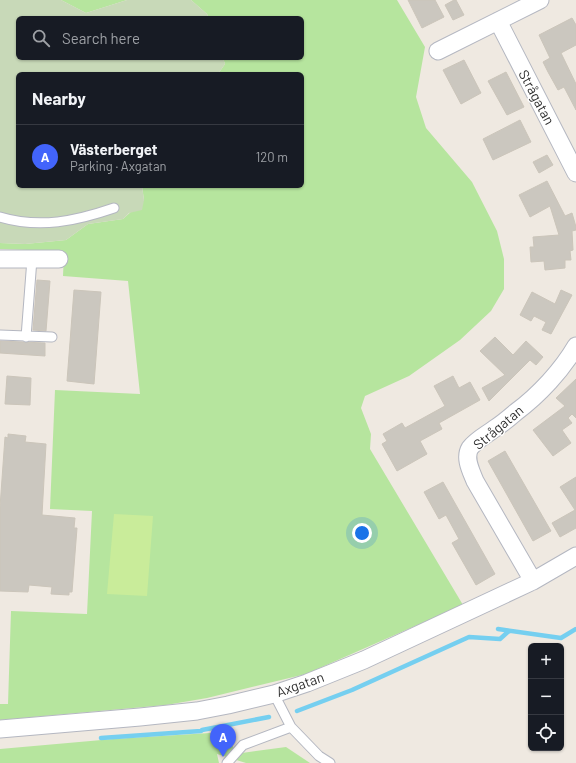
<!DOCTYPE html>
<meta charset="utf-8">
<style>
body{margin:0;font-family:Barlow,sans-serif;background:#242831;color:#f1f3f6}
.controls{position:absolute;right:12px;bottom:12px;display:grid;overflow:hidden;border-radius:6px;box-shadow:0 1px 3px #0004}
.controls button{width:36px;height:36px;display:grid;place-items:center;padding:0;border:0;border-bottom:1px solid #363941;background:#171b24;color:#f1f3f6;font:20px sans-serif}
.you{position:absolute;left:362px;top:533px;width:14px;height:14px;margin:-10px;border:3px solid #fff;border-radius:50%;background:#1a73e8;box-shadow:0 0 0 6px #1a73e833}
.badge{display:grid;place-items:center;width:26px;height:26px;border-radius:50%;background:#4264fb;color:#fff;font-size:13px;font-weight:700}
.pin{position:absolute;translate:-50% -33px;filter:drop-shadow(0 1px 2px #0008)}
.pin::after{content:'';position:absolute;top:21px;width:14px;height:12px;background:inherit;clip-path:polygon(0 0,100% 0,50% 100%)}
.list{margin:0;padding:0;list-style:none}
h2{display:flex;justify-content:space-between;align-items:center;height:52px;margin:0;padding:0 16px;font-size:17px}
h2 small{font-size:13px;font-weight:400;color:#9ea1a6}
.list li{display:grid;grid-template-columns:26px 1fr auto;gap:12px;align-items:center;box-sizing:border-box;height:64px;padding:0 16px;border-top:1px solid #363941}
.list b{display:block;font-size:15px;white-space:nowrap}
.list p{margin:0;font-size:13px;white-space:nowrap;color:#9ea1a6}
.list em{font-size:13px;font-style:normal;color:#9ea1a6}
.icon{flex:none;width:22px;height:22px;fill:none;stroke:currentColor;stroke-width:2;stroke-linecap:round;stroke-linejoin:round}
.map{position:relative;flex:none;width:576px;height:763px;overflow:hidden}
.search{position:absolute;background:#171b24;box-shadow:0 1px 3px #0004;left:16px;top:16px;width:288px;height:44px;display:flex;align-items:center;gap:10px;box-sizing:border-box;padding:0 14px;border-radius:6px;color:#9ea1a6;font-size:15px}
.panel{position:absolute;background:#171b24;box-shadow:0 1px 3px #0004;left:16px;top:72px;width:288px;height:116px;border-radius:6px}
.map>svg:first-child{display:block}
</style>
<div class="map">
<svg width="576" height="763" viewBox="0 0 576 763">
<rect width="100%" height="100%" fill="#efe9e1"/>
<path fill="#b6e59e" d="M 61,0 L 127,0 L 86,13 Z
M 191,0 L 397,0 L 425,47 L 416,97 L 426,128 L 472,182 L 497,231 L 504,259 L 504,289 L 491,311 L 460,340 L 409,376 L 365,396 L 361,408 L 371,434 L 370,449 L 463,605 L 306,674 L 207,698 L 166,705 L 0,720 L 0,704 L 8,704 L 11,611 L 87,614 L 92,511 L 50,509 L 55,390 L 140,394 L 128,281 L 63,276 L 64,253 L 54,251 L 0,249 L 0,243 L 25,244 L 66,240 L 88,224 L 123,219 L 144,200 L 142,186 L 302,186 L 302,74 L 218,74 L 225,64 L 223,58 L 302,58 L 302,18 L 209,18 L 207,14 Z
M 210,733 L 227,735 L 234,749 L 242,753 L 286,747 L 310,763 L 246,763 L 217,754 L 219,763 L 0,763 L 0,749 L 113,739 Z"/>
<path fill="#c8d9b8" d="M 0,0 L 61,0 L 86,13 L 127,0 L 191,0 L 207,14 L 209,18 L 18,18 L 18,58 L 223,58 L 225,64 L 218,74 L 18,74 L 18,186 L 142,186 L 144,200 L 142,210 L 129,213 L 123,219 L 88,224 L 66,240 L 25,244 L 0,243 Z"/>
<path fill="#c9ec9a" d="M 114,514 L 153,516 L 147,596 L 107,594 Z"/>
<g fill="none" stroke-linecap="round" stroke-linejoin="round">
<path stroke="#75cff0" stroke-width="4.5" d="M 498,629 L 561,638 L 576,629
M 297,711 L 352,690 L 469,637 L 500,639 L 509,631
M 202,730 L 269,717
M 101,738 L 201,731"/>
</g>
<path fill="#cbc7bf" stroke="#cbc5ba" d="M 408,0 L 435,0 L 444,17 L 422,28 Z
M 454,0 L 456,0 L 464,15 L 453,20 L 445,5 Z
M 572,18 L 576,25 L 576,45 L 561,53 L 576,84 L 576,110 L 564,87 L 558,90 L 548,72 L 543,62 L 550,58 L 539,35 Z
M 464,60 L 481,93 L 461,104 L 443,70 Z
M 506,72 L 524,107 L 507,115 L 488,81 Z
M 520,120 L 531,142 L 493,160 L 483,139 Z
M 547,155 L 553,165 L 539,173 L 533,162 Z
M 547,181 L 565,216 L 572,213 L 576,227 L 576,230 L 572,231 L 573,250 L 570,251 L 571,260 L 565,260 L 565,268 L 545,270 L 544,261 L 531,262 L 530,247 L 534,247 L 533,237 L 559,235 L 550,206 L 530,217 L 519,195 Z
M 37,280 L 50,281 L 46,331 L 33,330 Z
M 74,290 L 101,292 L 94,384 L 67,381 Z
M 561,290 L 572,295 L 551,334 L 542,330 L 546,322 L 534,316 L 531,321 L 520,315 L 532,292 L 555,304 Z
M 495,337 L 513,355 L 526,341 L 543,357 L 536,365 L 530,360 L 489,401 L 482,388 L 505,375 L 480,351 Z
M 0,341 L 45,343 L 45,356 L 0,353 Z
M 7,376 L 31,378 L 30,405 L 5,404 Z
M 453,376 L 459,388 L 470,382 L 480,400 L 439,423 L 442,429 L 420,441 L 427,454 L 397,471 L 382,444 L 387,441 L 383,434 L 402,423 L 405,428 L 445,406 L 434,386 Z
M 576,379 L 576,418 L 572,414 L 568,418 L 572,423 L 562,430 L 571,443 L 553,456 L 533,430 L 565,406 L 556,398 Z
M 8,434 L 26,436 L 25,442 L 46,444 L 42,515 L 75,518 L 74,528 L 77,528 L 72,592 L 69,592 L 69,595 L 51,594 L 52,587 L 29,585 L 28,592 L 0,591 L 0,507 L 5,437 L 8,438 Z
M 505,451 L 551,531 L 533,541 L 488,461 Z
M 576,477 L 576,528 L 560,537 L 552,523 L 575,510 L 560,487 Z
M 443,482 L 495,574 L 476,585 L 452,543 L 459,539 L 446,515 L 439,519 L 424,492 Z"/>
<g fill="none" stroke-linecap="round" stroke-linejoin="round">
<g stroke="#b4b7c1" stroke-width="11">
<path id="service" d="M 0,217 C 40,229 76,221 114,208
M 0,335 L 52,337
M 26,337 L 32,259
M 274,694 L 291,727 L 319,756 L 330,763
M 227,763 L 243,745 L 291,727"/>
</g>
<g stroke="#b4b7c1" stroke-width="19">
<path id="minor" d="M 498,21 L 576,173
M 438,51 L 540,0
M 0,259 L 59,259
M 533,581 L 475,481 C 471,471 464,458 470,448 C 476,440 486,435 494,429 C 502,424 509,418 516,412 C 539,395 562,370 576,346
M 0,729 L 140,717 L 197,711 L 228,705 L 274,694 L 307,683 L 364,660 L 533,581 L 576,556"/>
</g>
<use href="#service" stroke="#fff" stroke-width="9"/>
<use href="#minor" stroke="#fff" stroke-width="17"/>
</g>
<g text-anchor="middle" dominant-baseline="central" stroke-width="3" stroke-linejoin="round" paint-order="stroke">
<g font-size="14" fill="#2e2e2e" stroke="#fff">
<text transform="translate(537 97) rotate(62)">Strågatan</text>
<text transform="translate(498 427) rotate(-40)">Strågatan</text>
<text transform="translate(300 684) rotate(-19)">Axgatan</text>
</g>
</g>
</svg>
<div class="controls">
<button>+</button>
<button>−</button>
<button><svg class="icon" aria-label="locate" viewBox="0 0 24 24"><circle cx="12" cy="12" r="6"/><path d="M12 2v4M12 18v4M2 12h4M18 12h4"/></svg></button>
</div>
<div class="you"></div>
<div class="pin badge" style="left:223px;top:757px">A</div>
<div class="search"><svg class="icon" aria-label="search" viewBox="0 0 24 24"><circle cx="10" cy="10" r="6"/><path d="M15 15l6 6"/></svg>Search here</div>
<section class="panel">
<h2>Nearby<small></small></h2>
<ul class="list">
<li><span class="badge">A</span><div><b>Västerberget</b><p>Parking · Axgatan</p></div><em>120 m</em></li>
</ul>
</section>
</div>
